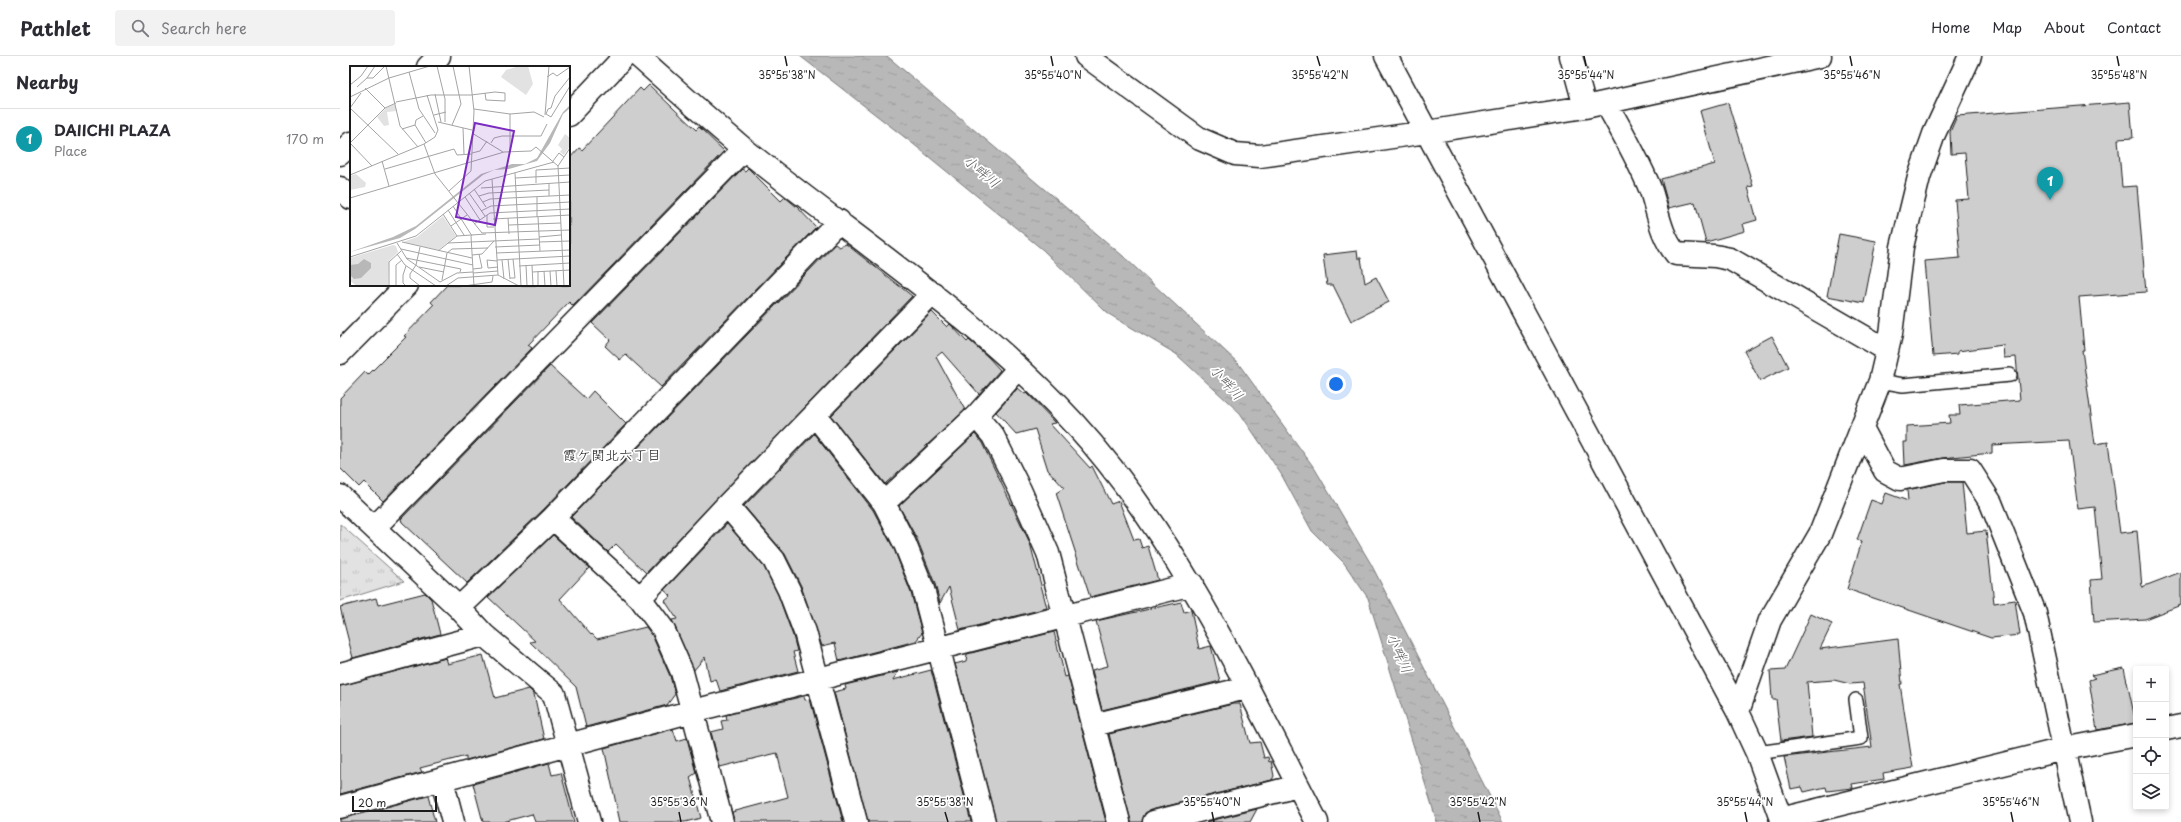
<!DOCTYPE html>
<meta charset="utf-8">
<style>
body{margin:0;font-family:"Playpen Sans","Klee One",sans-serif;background:#f2f2f3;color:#2b2b33}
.controls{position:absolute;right:12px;bottom:12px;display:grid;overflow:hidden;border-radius:4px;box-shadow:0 2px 6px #0003}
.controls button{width:36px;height:36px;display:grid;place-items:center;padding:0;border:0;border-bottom:1px solid #e1e1e2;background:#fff;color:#2b2b33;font:20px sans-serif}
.scale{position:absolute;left:12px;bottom:10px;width:85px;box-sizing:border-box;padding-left:4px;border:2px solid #1c1c1c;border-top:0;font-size:11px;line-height:14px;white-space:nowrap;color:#1c1c1c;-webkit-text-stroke:3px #fff;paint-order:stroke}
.you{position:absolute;left:996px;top:328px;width:14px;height:14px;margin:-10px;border:3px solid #fff;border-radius:50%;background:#1a73e8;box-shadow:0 0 0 6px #1a73e833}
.badge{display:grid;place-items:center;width:26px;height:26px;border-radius:50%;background:#ea580c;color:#fff;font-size:13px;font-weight:700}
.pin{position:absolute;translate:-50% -33px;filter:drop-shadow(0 1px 2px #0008)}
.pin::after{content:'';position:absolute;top:21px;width:14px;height:12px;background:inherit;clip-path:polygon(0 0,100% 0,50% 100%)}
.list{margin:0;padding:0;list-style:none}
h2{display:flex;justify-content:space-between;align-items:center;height:52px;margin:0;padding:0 16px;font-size:17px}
h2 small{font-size:13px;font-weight:400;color:#7c7c81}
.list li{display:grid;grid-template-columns:26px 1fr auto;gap:12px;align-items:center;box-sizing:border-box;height:60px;padding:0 16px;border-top:1px solid #e1e1e2}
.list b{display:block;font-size:15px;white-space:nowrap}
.list p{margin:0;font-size:13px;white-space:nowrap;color:#7c7c81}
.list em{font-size:13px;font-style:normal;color:#7c7c81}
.icon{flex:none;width:22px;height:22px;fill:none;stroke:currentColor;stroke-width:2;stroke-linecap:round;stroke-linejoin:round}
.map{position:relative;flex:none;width:1841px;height:766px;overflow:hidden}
header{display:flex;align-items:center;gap:24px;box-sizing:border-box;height:56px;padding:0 20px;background:#fff;border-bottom:1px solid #e1e1e2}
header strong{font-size:19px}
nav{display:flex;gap:22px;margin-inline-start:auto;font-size:14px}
.search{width:280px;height:36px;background:#f2f2f3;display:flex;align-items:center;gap:10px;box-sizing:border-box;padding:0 14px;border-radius:4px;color:#7c7c81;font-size:15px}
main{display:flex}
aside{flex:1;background:#fff}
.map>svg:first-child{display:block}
</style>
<header>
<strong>Pathlet</strong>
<div class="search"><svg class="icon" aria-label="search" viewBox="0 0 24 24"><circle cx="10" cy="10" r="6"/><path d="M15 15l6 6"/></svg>Search here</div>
<nav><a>Home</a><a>Map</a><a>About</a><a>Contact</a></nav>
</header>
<main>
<aside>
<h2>Nearby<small></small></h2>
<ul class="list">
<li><span class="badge" style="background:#0f9aa8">1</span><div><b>DAIICHI PLAZA</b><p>Place</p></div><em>170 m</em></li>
</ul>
</aside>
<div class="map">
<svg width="1841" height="766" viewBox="0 0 1841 766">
<defs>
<pattern id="grass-tufts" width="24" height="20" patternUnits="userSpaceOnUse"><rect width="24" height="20" fill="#e2e2e2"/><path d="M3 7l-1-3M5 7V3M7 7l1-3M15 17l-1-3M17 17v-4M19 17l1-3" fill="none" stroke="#c1c1c1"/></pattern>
<pattern id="water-ripples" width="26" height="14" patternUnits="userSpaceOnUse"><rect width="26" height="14" fill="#b8b8b8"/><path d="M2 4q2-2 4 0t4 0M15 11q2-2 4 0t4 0" fill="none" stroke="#9e9e9e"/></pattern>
</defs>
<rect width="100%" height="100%" fill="#fff"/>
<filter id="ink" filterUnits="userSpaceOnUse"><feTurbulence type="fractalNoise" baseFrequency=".025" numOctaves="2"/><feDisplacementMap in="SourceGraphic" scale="8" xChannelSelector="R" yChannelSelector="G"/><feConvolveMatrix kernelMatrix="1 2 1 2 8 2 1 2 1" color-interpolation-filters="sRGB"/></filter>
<g filter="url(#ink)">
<path fill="url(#grass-tufts)" stroke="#7f7f7f" d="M 0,468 L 64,525 L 0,545 Z"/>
<path fill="url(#water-ripples)" stroke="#7a7a7a" d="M 460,0 L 547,0 L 783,200 L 898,307 L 975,413 L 1031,508 L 1163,766 L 1097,766 L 1028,542 L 1004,507 L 972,475 L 941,418 L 900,357 L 836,298 L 767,257 L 703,194 L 572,87 Z"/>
<path fill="#cecece" stroke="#1c1c1c" d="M 309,29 L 356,74 L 359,71 L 384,95 L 233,250 L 229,246 L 188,289 L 192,292 L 43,445 L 24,426 L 19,431 L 0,412 L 0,342 L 25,316 L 28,319 L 66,281 L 64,280 L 94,249 L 91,246 L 107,229 L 229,229 L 229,103 L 239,92 L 242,94 L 300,32 L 303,35 Z
M 1790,46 L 1793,82 L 1778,83 L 1782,131 L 1797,130 L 1806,236 L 1739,241 L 1744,294 L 1742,294 L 1755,388 L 1768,386 L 1780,477 L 1797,475 L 1802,531 L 1841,516 L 1841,549 L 1805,563 L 1754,566 L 1751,524 L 1762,523 L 1755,451 L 1738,453 L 1729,385 L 1652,389 L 1652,397 L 1602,402 L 1565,409 L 1564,386 L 1567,386 L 1567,370 L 1610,367 L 1609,359 L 1620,359 L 1619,349 L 1680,344 L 1676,301 L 1664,302 L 1663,289 L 1618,295 L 1618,298 L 1593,300 L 1585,205 L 1620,202 L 1615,144 L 1629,143 L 1625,97 L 1611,98 L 1610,76 L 1617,60 Z
M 1388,47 L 1413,130 L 1408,131 L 1417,164 L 1403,168 L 1405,175 L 1366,186 L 1355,146 L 1329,152 L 1321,123 L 1375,108 L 1360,55 Z
M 408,112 L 441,145 L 445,141 L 457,151 L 476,171 L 321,331 L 286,299 L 280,304 L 265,290 L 270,284 L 252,267 L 402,113 L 405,115 Z
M 1499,178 L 1536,185 L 1524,247 L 1487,240 Z
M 495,188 L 499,191 L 506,188 L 572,240 L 306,517 L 276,488 L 268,496 L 231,461 Z
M 1017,195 L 1018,202 L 1021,202 L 1025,227 L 1036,221 L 1049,246 L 1011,265 L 993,229 L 987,229 L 983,199 Z
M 592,256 L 607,271 L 610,268 L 627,286 L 629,284 L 648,301 L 660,314 L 639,338 L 602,296 L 596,301 L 625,354 L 545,428 L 491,360 Z
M 1432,280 L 1448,311 L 1420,325 L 1404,295 Z
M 210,310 L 246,343 L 253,335 L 286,368 L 204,453 L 127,527 L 62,466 L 61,463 Z
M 678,332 L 685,338 L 687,337 L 716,367 L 710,368 L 750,412 L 752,410 L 771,448 L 779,445 L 794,484 L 799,483 L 802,492 L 808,490 L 818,524 L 750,541 L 716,437 L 724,432 L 708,414 L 695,373 L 676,378 L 656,356 Z
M 474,378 L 533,454 L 554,493 L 571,537 L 582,577 L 576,585 L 499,605 L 495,587 L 482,590 L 461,530 L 445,498 L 404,450 Z
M 635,378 L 642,387 L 690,487 L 707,552 L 620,574 L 609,531 L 600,547 L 595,528 L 577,483 L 559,450 Z
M 1605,426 L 1622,426 L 1627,477 L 1646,475 L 1654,547 L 1675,544 L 1680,579 L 1651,582 L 1507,533 L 1522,485 L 1517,484 L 1531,444 L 1542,448 L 1546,437 L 1568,445 L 1567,434 Z
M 387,468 L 424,511 L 438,539 L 453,580 L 457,595 L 453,596 L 458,615 L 380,635 L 376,623 L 370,625 L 365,601 L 354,614 L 332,564 L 337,563 L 325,545 L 331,540 L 324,534 Z
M 213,479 L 249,512 L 220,543 L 251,579 L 252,578 L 257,583 L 306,571 L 312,579 L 330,620 L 335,638 L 327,649 L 246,671 L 236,631 L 190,586 L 195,585 L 148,541 Z
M 85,537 L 91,543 L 100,578 L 13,602 L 0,551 L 36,542 L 38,549 Z
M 841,546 L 844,556 L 851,554 L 859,593 L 871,590 L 880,625 L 762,654 L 752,614 L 768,610 L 756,565 Z
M 1471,558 L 1492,568 L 1480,593 L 1558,583 L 1562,628 L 1560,628 L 1573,712 L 1543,717 L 1544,723 L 1512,728 L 1513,732 L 1487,735 L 1486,731 L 1464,736 L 1462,731 L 1451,733 L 1444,701 L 1532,691 L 1523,627 L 1510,628 L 1494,624 L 1467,626 L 1472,681 L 1441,685 L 1436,643 L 1432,643 L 1430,615 L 1445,614 Z
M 714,576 L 725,621 L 728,620 L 766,766 L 656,766 L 615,608 L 626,605 L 627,598 Z
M 143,599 L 155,642 L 189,633 L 194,638 L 204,683 L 126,704 L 126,700 L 80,712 L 82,716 L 0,738 L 0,630 L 106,602 L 108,608 Z
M 1784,612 L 1796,667 L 1757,674 L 1749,624 L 1755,622 L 1751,619 Z
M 591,614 L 631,766 L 528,766 L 494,636 L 506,633 L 505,629 L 558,616 L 553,624 Z
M 464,640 L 465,644 L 470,643 L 503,766 L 394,766 L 392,756 L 448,741 L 437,697 L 380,711 L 371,676 L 383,673 L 381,665 L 387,664 L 386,659 Z
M 893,648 L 900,648 L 910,687 L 920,686 L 924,702 L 928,701 L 929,706 L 931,705 L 934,720 L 932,724 L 811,754 L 805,757 L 802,766 L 791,766 L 769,678 Z
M 333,673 L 337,685 L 347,682 L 356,717 L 350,721 L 361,762 L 345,766 L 280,766 L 264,692 Z
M 209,707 L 212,719 L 221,717 L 234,766 L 195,766 L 192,758 L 163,766 L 143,766 L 133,728 Z
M 88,740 L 95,766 L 0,766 L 0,763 Z
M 917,753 L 910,766 L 866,766 Z"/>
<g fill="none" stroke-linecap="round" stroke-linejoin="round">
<g stroke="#1c1c1c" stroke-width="16">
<path id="lane" d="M 1540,325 L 1563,329 L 1670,319
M 1417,697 L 1521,682 L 1516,644"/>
</g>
<g stroke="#1c1c1c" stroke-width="25">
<path id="street" d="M 298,0 C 333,31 368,63 404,93 C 515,183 636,260 733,366 C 837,479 906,630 977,766
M 746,0 L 860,83 L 895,98 L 920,100 L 1087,76 L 1245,51 L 1480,0
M 1046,0 L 1398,656 L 1417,697 L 1442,766
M 1231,0 L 1245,51
M 88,11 L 99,0
M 1266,47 C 1282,75 1299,105 1311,135 C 1318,157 1321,180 1336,198 L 1375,200 L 1390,203 L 1547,294
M 0,98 L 11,87
M 0,132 L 11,142
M 475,359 L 544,447 L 565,488 L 583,533 L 644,766
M 636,360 L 653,380 L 680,434 L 708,497 L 779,766
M 1522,372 L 1545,415 L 1560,423 L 1604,414 L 1630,414 L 1651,447 L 1695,557 L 1740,766
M 0,440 L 119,552 L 144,579 L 214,638 L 249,766
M 544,447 L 636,360 L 679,312
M 387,449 L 434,504 L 449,534 L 465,576 L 516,766
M 213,462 L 300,542 L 323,573 L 342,616 L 382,766
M 34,472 L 404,93
M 300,542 L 387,449 L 593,237
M 119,552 L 213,462 L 499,165
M 0,618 L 144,579
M 1398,656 L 1430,564 L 1480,478 L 1540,325 L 1551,278 L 1562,191 L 1579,121 L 1594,78 L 1630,0
M 753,669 L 906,632
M 1826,673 L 1841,670
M 102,724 L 113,766
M 0,751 L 353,655 L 852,528
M 1441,763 L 1724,693 L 1796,679
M 814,766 L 958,730"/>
</g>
<g stroke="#1c1c1c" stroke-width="25">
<path id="secondary" d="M 229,59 L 285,0
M 0,297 L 67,229"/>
</g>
<use href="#lane" stroke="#fff" stroke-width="13"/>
<use href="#street" stroke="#fff" stroke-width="22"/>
<use href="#secondary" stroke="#fff" stroke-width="22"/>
</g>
</g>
<path fill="none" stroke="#1c1c1c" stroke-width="1.5" d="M 445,0 L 447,10M 711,0 L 713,10M 977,0 L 980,10M 1244,0 L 1246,10M 1510,0 L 1512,10M 1777,0 L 1779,10M 339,756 L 341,766M 605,756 L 608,766M 872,756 L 874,766M 1138,756 L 1140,766M 1405,756 L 1407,766M 1671,756 L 1673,766"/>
<g text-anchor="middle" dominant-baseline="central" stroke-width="3.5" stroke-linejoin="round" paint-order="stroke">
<g font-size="14" font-style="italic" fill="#5a5a5a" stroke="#fff">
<text transform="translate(642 115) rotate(40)">小畔川</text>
<text transform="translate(887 326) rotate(48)">小畔川</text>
<text transform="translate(1060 597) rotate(66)">小畔川</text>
</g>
<g font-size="14" fill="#1c1c1c" stroke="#fff">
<text x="272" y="398">霞ケ関北六丁目</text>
</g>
</g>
<g transform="translate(10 10)">
<rect width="220" height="220" fill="#fff"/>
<path d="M 215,68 L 220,72 L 220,80 L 214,89 L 210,86 L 212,83 L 208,79 ZM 93,150 L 106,170 L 88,184 L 53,176 L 67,171 ZM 43,179 L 46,180 L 48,186 L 39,195 L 38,220 L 7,220 L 0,215 L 0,192 Z" fill="#e2e2e2"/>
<path d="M 6,108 L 16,117 L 15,121 L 0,124 L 0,110 Z" fill="#e2e2e2"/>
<path d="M 45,38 L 47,45 L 37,46 L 39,59 L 34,60 L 27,51 L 36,42 Z" fill="#e2e2e2"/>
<path d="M 169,0 L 178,0 L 183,18 L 176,29 L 151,11 L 156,4 ZM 84,159 L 97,176 L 88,183 L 72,179 L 67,172 Z" fill="#e2e2e2"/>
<path d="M 220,39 L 219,43 L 213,48 L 200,77 L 187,95 L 159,103 L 144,104 L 133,109 L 65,163 L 50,172 L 0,186 L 43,171 L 66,160 L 131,108 L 162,98 L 175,98 L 187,92 L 213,46 ZM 14,193 L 21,197 L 21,202 L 11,212 L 4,213 L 0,209 L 0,199 L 8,198 Z" fill="#b8b8b8"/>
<path fill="none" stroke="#a4a4a4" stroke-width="1" d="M 25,0 L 17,12 L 23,12 L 35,0M 36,0 L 50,60 L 68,81M 87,0 L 95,33 L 95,56M 59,6 L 69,43 L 85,67M 197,11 L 203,7 L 207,10 L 220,1M 220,11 L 205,30 L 201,42 L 198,43 L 196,48 L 201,51 L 220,20M 0,19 L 11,10 L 18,0M 7,21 L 17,12M 15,22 L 35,42M 11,27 L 0,42 L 48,88M 85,28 L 91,56M 121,29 L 145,26 L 155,27 L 155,35 L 136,34 L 135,27M 0,31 L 39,12 L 80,0M 46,36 L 81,29 L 121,29M 124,43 L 160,48M 84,49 L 96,46M 195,49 L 199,0M 88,56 L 122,64M 65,59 L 76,77M 102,59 L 111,38 L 103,0M 113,62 L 114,88M 52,63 L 65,59 L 66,54 L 73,50M 122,67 L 153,86M 0,77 L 35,42 L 46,37M 0,77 L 22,100M 141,77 L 144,72 L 152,70 L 191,70 L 197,58M 74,78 L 85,71 L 88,64 L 77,29M 160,85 L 160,48 L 184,46 L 194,51M 122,87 L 130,85 L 137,75M 32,95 L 39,120M 203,95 L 209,87 L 214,91M 35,103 L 104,83 L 107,89 L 122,88M 186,104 L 220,102M 186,104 L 186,117M 165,107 L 171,220M 0,109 L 74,78 L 85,108 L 132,167 L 220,164M 165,112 L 220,109M 142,113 L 148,209M 199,117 L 199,130M 131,122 L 220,116M 124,123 L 136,141M 99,125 L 121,105 L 124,45 L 119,0M 119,127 L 135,150M 129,130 L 139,127 L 199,124M 115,131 L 130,154M 187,131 L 187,151M 0,132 L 154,86 L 181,85 L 186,81 L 208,100M 133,136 L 140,133 L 220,129M 103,140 L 122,170M 98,144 L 114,169M 131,145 L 141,140 L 220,136M 93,148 L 107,170M 137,149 L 137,161 L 144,161M 188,151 L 190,185M 158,152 L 159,168M 143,153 L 220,149M 124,158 L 140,147 L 220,143M 159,159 L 211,157M 101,160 L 117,149M 121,170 L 124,220M 189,171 L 211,169M 52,176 L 122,192M 189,176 L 220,175M 47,177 L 57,193 L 90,216 L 107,207 L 123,206M 98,177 L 189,173M 70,181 L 66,199 L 60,208 L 60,212 L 70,220M 145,181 L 190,179M 51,183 L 123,199M 88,185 L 107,170 L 136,168M 146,187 L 220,184M 47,188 L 55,199 L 86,220M 122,189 L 132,188 L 144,175M 0,191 L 66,170 L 135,115 L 204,96M 56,192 L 111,203 L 110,206M 158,193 L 160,213M 147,194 L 220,190M 152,194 L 154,213M 147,195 L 137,194 L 138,202 L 148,201M 176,199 L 177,220M 182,199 L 183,220M 169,200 L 220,197M 69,201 L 94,206M 123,203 L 132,202 L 129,188M 188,205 L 188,220M 194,205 L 195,220M 200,205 L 201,220M 206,205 L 207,220M 182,206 L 220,204M 123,207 L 148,205M 160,212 L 165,212 L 163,193M 92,214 L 97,187 L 102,183 L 138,182M 39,220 L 39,196 L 51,185M 46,220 L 46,199 L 52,194M 56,220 L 53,217 L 53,209 L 56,200M 96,220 L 108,212 L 148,209 L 169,220M 114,220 L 142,216 L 143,210M 214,220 L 208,100 L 220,82"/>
<path fill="#7b2cbf" fill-opacity="0.15" stroke="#7b2cbf" stroke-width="2" d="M 125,57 L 164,65 L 145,159 L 106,151 Z"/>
<rect width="220" height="220" fill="none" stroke="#1c1c1c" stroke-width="2"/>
</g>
<g font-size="10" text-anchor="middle" fill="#1c1c1c" stroke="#fff" stroke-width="3.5" stroke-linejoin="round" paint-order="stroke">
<text x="447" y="23">35°55'38"N</text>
<text x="713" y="23">35°55'40"N</text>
<text x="980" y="23">35°55'42"N</text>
<text x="1246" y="23">35°55'44"N</text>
<text x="1512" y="23">35°55'46"N</text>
<text x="1779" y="23">35°55'48"N</text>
<text x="339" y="750">35°55'36"N</text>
<text x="605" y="750">35°55'38"N</text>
<text x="872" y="750">35°55'40"N</text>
<text x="1138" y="750">35°55'42"N</text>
<text x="1405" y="750">35°55'44"N</text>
<text x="1671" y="750">35°55'46"N</text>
</g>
</svg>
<div class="controls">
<button>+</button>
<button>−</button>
<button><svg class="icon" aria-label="locate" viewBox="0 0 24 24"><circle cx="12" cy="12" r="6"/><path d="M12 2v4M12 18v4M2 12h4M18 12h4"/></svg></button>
<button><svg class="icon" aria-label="layers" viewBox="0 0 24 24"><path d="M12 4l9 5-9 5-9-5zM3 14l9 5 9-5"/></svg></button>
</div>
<div class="scale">20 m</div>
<div class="you"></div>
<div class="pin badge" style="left:1710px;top:144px;background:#0f9aa8">1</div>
</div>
</main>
